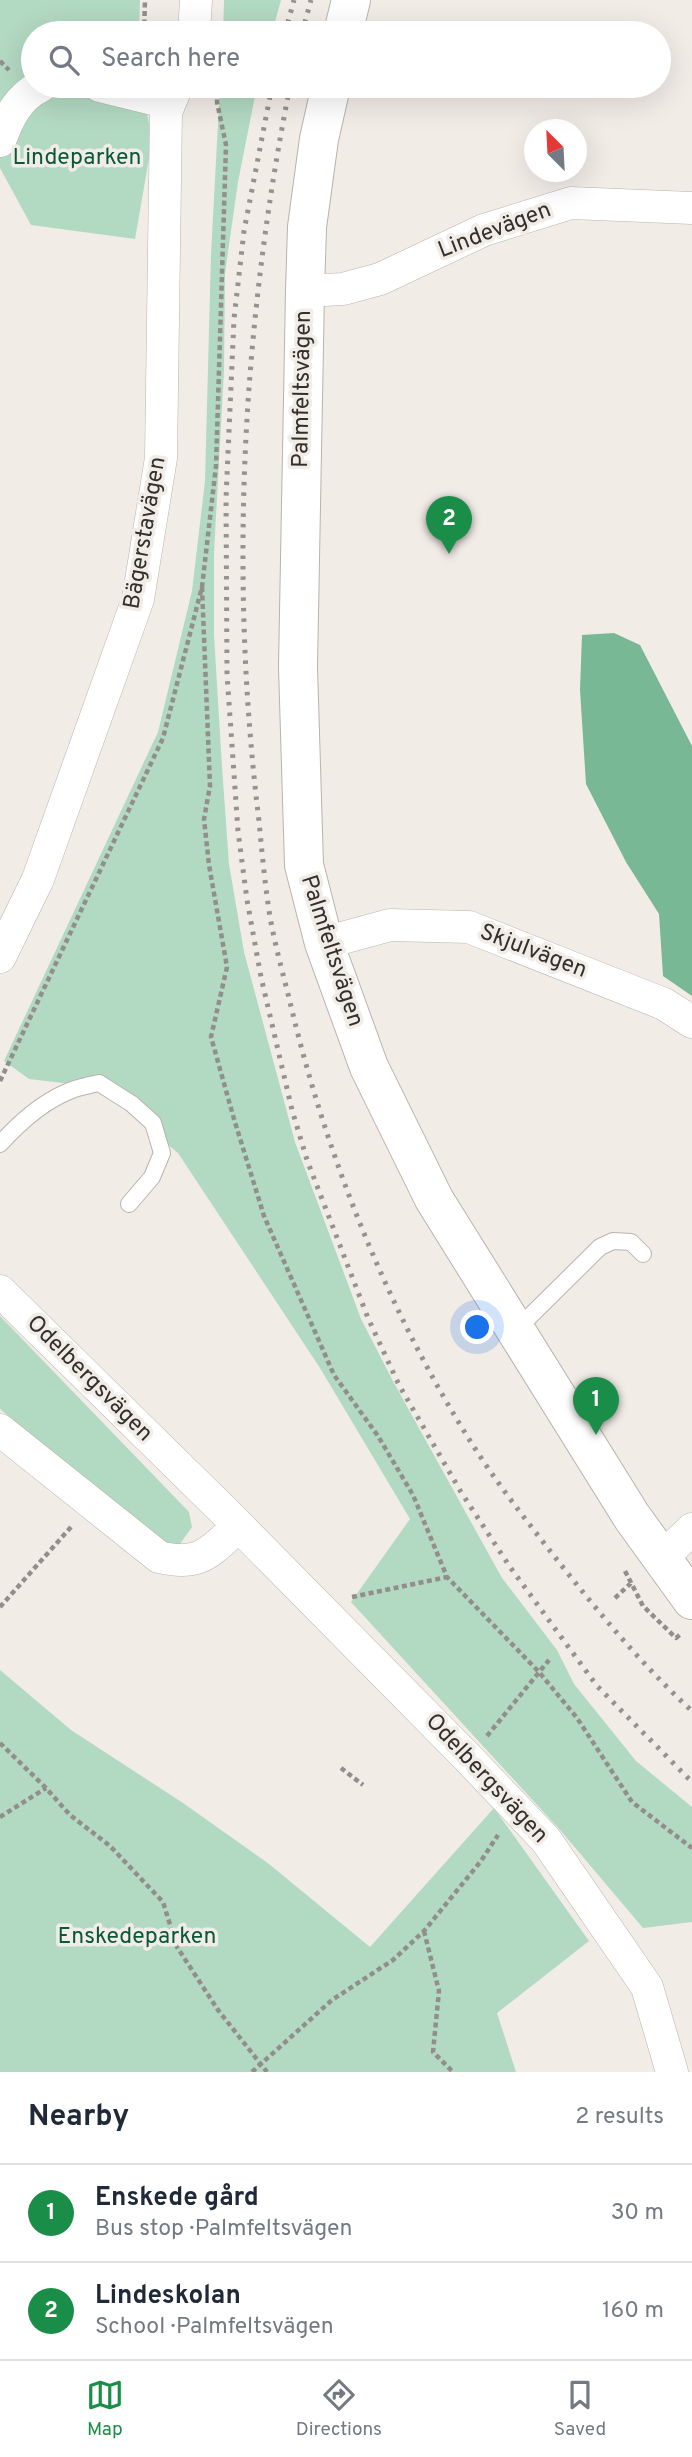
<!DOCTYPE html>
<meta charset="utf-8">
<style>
body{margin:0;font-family:Overpass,sans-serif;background:#f2f2f3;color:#1f2937}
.compass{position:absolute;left:524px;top:119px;width:63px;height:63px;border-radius:50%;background:#fff;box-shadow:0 7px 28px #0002;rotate:336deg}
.you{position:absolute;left:478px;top:1328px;width:24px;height:24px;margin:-18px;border:5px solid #fff;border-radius:50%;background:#1a73e8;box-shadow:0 0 0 10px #1a73e833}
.badge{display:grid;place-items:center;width:46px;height:46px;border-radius:50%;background:#1a8e48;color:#fff;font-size:23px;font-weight:700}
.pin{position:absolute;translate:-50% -58px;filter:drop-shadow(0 2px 4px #0008)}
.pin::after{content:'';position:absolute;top:37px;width:24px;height:21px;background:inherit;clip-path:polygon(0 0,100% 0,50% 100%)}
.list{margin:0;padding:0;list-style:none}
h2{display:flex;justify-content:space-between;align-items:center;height:91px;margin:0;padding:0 28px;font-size:30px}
h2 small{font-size:23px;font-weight:400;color:#747a83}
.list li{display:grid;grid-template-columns:46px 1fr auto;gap:21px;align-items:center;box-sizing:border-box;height:98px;padding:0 28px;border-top:2px solid #e0e1e3}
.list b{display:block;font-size:26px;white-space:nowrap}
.list p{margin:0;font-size:23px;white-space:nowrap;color:#747a83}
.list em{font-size:23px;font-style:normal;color:#747a83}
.icon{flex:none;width:38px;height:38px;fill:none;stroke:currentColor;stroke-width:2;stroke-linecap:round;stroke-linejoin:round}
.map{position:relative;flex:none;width:692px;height:2072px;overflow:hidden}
.search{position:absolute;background:#fff;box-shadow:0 7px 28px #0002;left:21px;right:21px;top:21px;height:77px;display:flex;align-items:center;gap:18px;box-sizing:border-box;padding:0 24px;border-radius:38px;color:#747a83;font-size:26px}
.sheet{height:287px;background:#fff}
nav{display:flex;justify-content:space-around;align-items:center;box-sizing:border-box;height:98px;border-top:2px solid #e0e1e3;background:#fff;font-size:19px;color:#747a83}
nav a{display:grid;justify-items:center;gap:4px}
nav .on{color:#1a8e48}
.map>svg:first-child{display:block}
</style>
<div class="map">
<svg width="692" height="2072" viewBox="0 0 692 2072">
<rect width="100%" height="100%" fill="#f2ece7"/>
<path fill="#b2d9c2" d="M 0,0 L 140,0 L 139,33 L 33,33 L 33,86 L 142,86 L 152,141 L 135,239 L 31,225 L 0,168 Z
M 224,0 L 281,0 L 272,33 L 223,33 Z
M 220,86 L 257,86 L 238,182 L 225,273 L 224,370 L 214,553 L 214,635 L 222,767 L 229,864 L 244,952 L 295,1142 L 361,1319 L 394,1383 L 502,1578 L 557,1650 L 574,1684 L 636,1761 L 692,1807 L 692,1922 L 643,1928 L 561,1831 L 351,1602 L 410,1519 L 320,1368 L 178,1153 L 97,1087 L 29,1079 L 4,1061 L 158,732 L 192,591 L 205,481 L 211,254 Z
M 0,1316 L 189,1512 L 192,1527 L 180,1544 L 159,1546 L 0,1409 Z
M 0,1670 L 71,1730 L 183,1803 L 269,1864 L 370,1947 L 494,1808 L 589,1941 L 497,2013 L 516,2072 L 0,2072 Z"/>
<path fill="#78b894" d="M 614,633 L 640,645 L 692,746 L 692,996 L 663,976 L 659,914 L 626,862 L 586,784 L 580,690 L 582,635 Z"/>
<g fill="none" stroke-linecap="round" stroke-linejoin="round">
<g stroke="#b9b3ae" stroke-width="18">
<path id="service" d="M 0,1144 C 19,1123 45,1100 72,1090 C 80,1087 90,1085 99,1083 L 132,1104 L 153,1123 L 162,1153 L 152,1177 L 129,1204
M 515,1331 L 600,1247 L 613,1241 L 631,1242 L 643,1254"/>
</g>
<g stroke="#b9b3ae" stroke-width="33">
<path id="minor" d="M 194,33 L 196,0
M 100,86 L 169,103
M 0,141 C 8,118 18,97 41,86
M 305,291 L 343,289 L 380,279 L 484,230 L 571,203 L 692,208
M 324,943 L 390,925 L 469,927 L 664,1004 L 692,1022
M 0,957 L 38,879 L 138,599 L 161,458 L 166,112 L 177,86
M 0,1291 L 227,1514 L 468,1758 L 546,1840 L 647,1987 L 672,2072
M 0,1430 L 159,1557 C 201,1567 209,1552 239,1526
M 661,1559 L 692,1529"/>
</g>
<g stroke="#b9b3ae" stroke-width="40">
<path id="tertiary" d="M 343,33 L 351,0
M 331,86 L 319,139 L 307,227 L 305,291 L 298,667 L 304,865 L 324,943 L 369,1067 L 434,1199 L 632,1517 L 692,1600"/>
</g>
<path stroke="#928e8a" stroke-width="4.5" stroke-dasharray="5 3.5" stroke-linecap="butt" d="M 144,33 L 145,0
M 0,61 L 9,70
M 202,587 L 210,786 L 204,819 L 209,865 L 227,967 L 211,1037 L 234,1119 L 264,1216 L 334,1375 L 378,1436 L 413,1495 L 447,1577 L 539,1672 L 577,1718 L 632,1802 L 692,1848
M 0,1081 L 163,738 L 202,587 L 216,466 L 226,145 L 217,102 L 217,86
M 625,1571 L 643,1606 L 676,1638 L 682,1633
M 352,1597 L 447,1577
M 615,1598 L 631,1583
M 0,1607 L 71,1527
M 487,1736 L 549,1660
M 0,1743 L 46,1788 L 70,1815 L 110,1846 L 163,1902 L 177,1947 L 218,2010 L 267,2072
M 341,1768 L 363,1785
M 0,1817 L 46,1788
M 424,1931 L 439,1991 L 433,2052 L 453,2072
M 252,2072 L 332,2000 L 393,1960 L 424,1931 L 481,1861 L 498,1835"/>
<use href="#service" stroke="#fff" stroke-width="16"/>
<use href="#minor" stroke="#fff" stroke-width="32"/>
<use href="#tertiary" stroke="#fff" stroke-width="38"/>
<path stroke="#96928e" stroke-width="5" stroke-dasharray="3.5 7" stroke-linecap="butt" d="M 285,33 L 294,0
M 302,33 L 311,0
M 272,86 L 244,231 L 234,319 L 226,498 L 227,674 L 238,831 L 247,900 L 261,977 L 292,1110 L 307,1160 L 368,1318 L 399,1385 L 461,1492 L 510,1567 L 597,1686 L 692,1782
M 290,86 C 242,328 229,576 259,821 C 262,853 265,885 270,917 C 275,945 283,974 290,1002 C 326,1156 389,1314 474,1447 C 499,1486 529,1524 558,1561 C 600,1614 642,1665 692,1711"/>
</g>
<g text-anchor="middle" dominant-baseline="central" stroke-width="7" stroke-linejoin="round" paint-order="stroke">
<g font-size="23" fill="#095938" stroke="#f2ece7">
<text x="77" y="158">Lindeparken</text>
<text x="137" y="1937">Enskedeparken</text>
</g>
<g font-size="23" fill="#32302d" stroke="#f2ece7">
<text transform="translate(495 231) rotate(-21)">Lindevägen</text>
<text transform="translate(303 389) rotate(-89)">Palmfeltsvägen</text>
<text transform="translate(146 533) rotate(-80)">Bägerstavägen</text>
<text transform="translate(331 951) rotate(72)">Palmfeltsvägen</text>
<text transform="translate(533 952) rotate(21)">Skjulvägen</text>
<text transform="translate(89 1379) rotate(45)">Odelbergsvägen</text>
<text transform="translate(486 1779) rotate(47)">Odelbergsvägen</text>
</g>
</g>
</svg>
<svg class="compass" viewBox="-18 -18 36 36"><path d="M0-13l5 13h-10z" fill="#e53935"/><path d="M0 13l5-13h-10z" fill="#747a83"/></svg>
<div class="you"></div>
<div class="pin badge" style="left:596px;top:1435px">1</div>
<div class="pin badge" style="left:449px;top:554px">2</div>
<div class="search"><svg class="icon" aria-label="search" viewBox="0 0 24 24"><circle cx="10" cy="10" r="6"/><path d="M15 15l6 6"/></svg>Search here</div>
</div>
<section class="sheet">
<h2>Nearby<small>2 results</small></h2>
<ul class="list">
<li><span class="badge">1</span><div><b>Enskede gård</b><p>Bus stop · Palmfeltsvägen</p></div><em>30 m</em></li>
<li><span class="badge">2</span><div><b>Lindeskolan</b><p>School · Palmfeltsvägen</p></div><em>160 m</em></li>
</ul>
</section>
<nav>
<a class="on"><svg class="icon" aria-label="map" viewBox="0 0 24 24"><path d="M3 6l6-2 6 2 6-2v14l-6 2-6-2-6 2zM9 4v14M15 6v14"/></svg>Map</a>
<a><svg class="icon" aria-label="directions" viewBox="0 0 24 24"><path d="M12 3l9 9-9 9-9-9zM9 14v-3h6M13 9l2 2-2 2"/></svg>Directions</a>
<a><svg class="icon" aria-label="saved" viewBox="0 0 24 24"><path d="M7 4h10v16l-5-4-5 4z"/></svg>Saved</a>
</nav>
